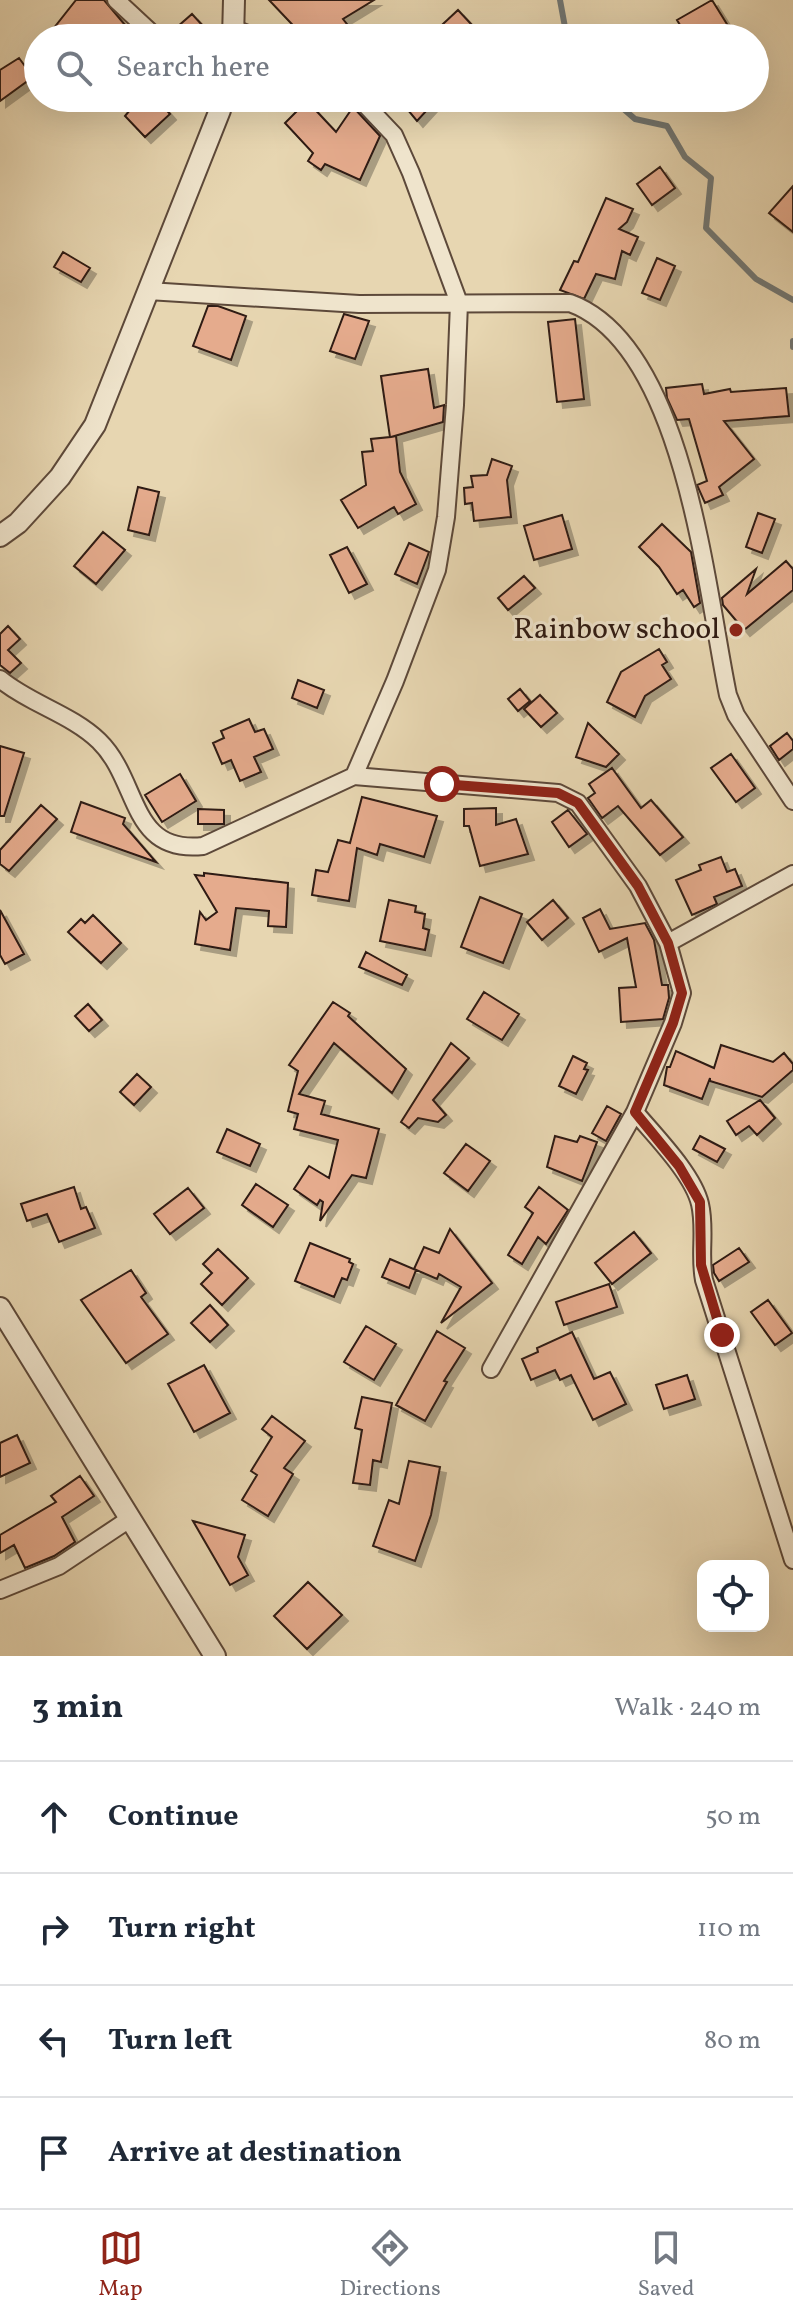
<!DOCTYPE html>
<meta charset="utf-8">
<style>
body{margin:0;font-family:Vollkorn,serif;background:#f2f2f3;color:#1f2937}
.controls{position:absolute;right:24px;bottom:24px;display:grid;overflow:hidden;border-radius:16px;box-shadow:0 8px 32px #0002}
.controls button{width:72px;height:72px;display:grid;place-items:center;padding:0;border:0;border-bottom:2px solid #e0e1e3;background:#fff;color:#1f2937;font:40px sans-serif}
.stop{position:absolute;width:24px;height:24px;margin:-18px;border:6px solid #8f2418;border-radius:50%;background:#fff}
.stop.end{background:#8f2418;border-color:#fff;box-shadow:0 2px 8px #0008}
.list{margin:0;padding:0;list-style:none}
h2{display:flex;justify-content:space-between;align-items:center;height:104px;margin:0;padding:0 32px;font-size:34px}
h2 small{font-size:26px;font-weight:400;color:#747a83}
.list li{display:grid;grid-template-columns:52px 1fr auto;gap:24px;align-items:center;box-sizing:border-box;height:112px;padding:0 32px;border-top:2px solid #e0e1e3}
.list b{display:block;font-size:30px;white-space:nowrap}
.list em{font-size:26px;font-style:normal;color:#747a83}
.icon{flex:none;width:44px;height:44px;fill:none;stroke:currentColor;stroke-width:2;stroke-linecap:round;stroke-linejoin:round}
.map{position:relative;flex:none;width:793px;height:1656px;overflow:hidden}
.search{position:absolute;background:#fff;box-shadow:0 8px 32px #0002;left:24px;right:24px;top:24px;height:88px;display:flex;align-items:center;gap:20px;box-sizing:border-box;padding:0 28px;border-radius:44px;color:#747a83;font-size:30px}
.sheet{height:552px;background:#fff}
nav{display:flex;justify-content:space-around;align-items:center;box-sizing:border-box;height:112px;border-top:2px solid #e0e1e3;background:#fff;font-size:22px;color:#747a83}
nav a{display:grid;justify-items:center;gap:4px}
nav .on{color:#8f2418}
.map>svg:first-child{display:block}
</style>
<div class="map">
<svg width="793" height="1656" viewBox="0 0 793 1656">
<defs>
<filter id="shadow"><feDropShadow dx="6" dy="6" stdDeviation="0" flood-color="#0004"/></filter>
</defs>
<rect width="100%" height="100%" fill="#e7d6b1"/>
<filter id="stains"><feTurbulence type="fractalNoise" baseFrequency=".0025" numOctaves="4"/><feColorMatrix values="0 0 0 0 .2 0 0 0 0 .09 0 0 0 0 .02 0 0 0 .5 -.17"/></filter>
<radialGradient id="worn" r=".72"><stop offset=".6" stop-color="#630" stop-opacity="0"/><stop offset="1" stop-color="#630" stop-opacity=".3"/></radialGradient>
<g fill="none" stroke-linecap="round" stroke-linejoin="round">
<path stroke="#717876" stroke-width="6" d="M 560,0 L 567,38
M 611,98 L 635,119 L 667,126 L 685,157 L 711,178 L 706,228 L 756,279 L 793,300
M 793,341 L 793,347"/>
</g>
<path fill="#e5ab8d" stroke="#2f1a12" stroke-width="2" filter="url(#shadow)" d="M 76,0 L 104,0 L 136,38 L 46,38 Z
M 269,0 L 374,0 L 343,19 L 358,38 L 305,38 Z
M 712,0 L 730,29 L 727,31 L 732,38 L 688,38 L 677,20 Z
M 458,10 L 484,38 L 428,38 Z
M 192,14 L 214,38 L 168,38 L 168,35 Z
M 19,58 L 33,77 L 0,101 L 0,70 Z
M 119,98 L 156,98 L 170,114 L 145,137 L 125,116 L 130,110 Z
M 398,98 L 438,98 L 417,121 Z
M 307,101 L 336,132 L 353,107 L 380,136 L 360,180 L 325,164 L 321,170 L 308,161 L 313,153 L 285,123 Z
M 660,167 L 675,188 L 652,205 L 637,184 Z
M 793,186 L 793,232 L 769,213 Z
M 606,198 L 633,209 L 627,222 L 619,229 L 638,237 L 630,255 L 622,251 L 615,279 L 596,274 L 584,299 L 560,290 L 574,261 L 578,262 Z
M 63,252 L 90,268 L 81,282 L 54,267 Z
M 657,258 L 675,266 L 660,300 L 642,293 Z
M 208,306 L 218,306 L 246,316 L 231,360 L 193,346 Z
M 344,314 L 369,321 L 355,359 L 330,351 Z
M 575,319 L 584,399 L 557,402 L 548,322 Z
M 428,369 L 434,408 L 444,405 L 443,422 L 391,437 L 396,436 L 400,472 L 416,504 L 398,514 L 394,507 L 358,528 L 341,500 L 366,485 L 362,452 L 373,451 L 371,439 L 390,437 L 381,376 Z
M 702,384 L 704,394 L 730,389 L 731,392 L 786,388 L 789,416 L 724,421 L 754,459 L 719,487 L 723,495 L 705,503 L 697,485 L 707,481 L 689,419 L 677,420 L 667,398 L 666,388 Z
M 492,459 L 512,466 L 507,480 L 511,517 L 474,521 L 472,503 L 465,504 L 464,488 L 473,487 L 471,476 L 487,475 Z
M 138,487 L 159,492 L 149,535 L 128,530 Z
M 758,513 L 775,519 L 762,553 L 746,547 Z
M 562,515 L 572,549 L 534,560 L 524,526 Z
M 662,524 L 691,552 L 700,603 L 694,607 L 683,590 L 677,594 L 659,567 L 639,547 Z
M 103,532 L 125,550 L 96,584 L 74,566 Z
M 409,543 L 429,552 L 417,584 L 395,574 Z
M 347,547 L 367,584 L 349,593 L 330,555 Z
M 786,561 L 793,569 L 793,590 L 744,630 L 723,605 L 722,598 L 756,569 L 747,594 Z
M 524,576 L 535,588 L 508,610 L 498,598 Z
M 8,626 L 20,639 L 8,650 L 21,663 L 10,673 L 0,665 L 0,634 Z
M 659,649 L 667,662 L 662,665 L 671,679 L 645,696 L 635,717 L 607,702 L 621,672 Z
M 298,680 L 324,690 L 317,708 L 292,698 Z
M 520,689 L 530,701 L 518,711 L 508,699 Z
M 540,695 L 557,713 L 541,727 L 524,709 Z
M 249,719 L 255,732 L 264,729 L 273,749 L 254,757 L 261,772 L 240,781 L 231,760 L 222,764 L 213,743 L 224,738 L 221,731 Z
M 588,723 L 619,754 L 606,767 L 576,757 Z
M 787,733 L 793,741 L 793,749 L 779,760 L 770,746 Z
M 0,746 L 24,753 L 4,816 L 0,816 Z
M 731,754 L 755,788 L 736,802 L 711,768 Z
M 612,768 L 641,808 L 651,800 L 683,837 L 660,855 L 618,806 L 602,818 L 588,798 L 595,793 L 589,784 Z
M 180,774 L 196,801 L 162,822 L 145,795 Z
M 362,797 L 437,816 L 424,857 L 380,844 L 377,855 L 357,848 L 349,901 L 312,895 L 316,870 L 328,872 L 338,840 L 350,843 Z
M 81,802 L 125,818 L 123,824 L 156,862 L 71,832 Z
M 41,805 L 57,819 L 9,871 L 0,864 L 0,850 Z
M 496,808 L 496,825 L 516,819 L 528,854 L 480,866 L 469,826 L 464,826 L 464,809 Z
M 198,809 L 224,810 L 224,824 L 198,824 Z
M 568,810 L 587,834 L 569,847 L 552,822 Z
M 721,857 L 727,872 L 735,869 L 742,886 L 714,897 L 717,904 L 692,915 L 676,880 L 701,870 L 699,865 Z
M 204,873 L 288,883 L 286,927 L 268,926 L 269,911 L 236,908 L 230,950 L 195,944 L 200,912 L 206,920 L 217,912 L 195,875 L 204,876 Z
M 480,897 L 522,914 L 503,963 L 461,947 Z
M 389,900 L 416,906 L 415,912 L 425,914 L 423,928 L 429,930 L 425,950 L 380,941 Z
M 553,900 L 568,918 L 542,940 L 527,922 Z
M 600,909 L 610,929 L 645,923 L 654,940 L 662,985 L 668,985 L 669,998 L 663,1019 L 621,1022 L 619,988 L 636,987 L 627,938 L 599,952 L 583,918 Z
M 0,910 L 24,954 L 5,964 L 0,955 Z
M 93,915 L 121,943 L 101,963 L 68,932 L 81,919 L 85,923 Z
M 366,952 L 407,975 L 402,985 L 359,967 Z
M 484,992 L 519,1014 L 502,1040 L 467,1019 Z
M 333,1002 L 350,1013 L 348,1016 L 406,1069 L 392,1093 L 334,1043 L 299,1094 L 325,1101 L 321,1114 L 379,1129 L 366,1178 L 352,1175 L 320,1221 L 323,1202 L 320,1200 L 317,1205 L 294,1189 L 309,1166 L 329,1178 L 338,1140 L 294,1129 L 298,1114 L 288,1111 L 298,1071 L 289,1065 Z
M 88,1004 L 102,1020 L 89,1031 L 75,1016 Z
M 451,1043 L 469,1058 L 433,1100 L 446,1115 L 438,1122 L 418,1118 L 409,1128 L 401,1122 Z
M 721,1045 L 773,1062 L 784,1053 L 793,1064 L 793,1070 L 762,1097 L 710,1081 L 710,1078 L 702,1099 L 664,1085 L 667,1067 L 670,1067 L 676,1051 L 714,1068 Z
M 573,1056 L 587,1063 L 584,1069 L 588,1070 L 576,1094 L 559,1086 Z
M 137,1074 L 151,1087 L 134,1105 L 120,1092 Z
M 760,1100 L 775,1118 L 757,1135 L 749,1126 L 736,1135 L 727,1121 Z
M 607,1106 L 621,1114 L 606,1141 L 592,1133 Z
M 227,1129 L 260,1144 L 250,1166 L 217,1152 Z
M 555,1136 L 577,1142 L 580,1136 L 597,1142 L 582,1181 L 547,1167 Z
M 700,1136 L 725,1149 L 717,1162 L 693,1149 Z
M 466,1144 L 490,1161 L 468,1191 L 444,1173 Z
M 256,1184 L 288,1205 L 273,1227 L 242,1205 Z
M 74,1187 L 81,1209 L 86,1207 L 95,1228 L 59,1242 L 47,1214 L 27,1221 L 21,1204 Z
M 539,1187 L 568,1210 L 546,1244 L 538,1237 L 522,1264 L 508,1255 L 533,1213 L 525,1207 Z
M 188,1188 L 204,1208 L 170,1234 L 154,1214 Z
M 450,1229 L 492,1283 L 441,1323 L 461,1287 L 439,1274 L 437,1279 L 414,1269 L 424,1247 L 439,1253 Z
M 634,1232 L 651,1253 L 612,1284 L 595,1263 Z
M 310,1243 L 350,1259 L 349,1262 L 353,1264 L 347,1280 L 342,1278 L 334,1297 L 295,1281 Z
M 739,1248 L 749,1262 L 719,1281 L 714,1273 L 713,1265 Z
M 218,1249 L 248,1278 L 222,1305 L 201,1284 L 212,1273 L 203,1264 Z
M 390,1259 L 416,1270 L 409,1288 L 382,1277 Z
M 131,1270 L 146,1293 L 141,1297 L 168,1334 L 126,1363 L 81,1300 Z
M 609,1284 L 617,1307 L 564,1325 L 556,1302 Z
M 768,1300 L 792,1333 L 775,1345 L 751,1312 Z
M 210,1305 L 228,1325 L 210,1342 L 191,1323 Z
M 366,1326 L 396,1344 L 374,1380 L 344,1362 Z
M 437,1331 L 465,1348 L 444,1381 L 447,1382 L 425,1421 L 396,1405 Z
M 572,1332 L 594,1379 L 610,1372 L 626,1404 L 593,1420 L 571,1375 L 560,1380 L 555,1370 L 531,1380 L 522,1359 L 538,1352 L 537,1348 Z
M 204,1365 L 230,1413 L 194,1432 L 168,1384 Z
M 687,1375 L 695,1399 L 664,1409 L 656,1385 Z
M 362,1397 L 392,1403 L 381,1462 L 373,1460 L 370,1485 L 353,1483 L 362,1430 L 355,1428 Z
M 272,1416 L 305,1441 L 284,1468 L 293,1474 L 268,1516 L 242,1500 L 257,1475 L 251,1471 L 272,1437 L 262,1429 Z
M 17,1435 L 30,1463 L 0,1477 L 0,1443 Z
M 409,1461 L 440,1467 L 431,1515 L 415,1561 L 373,1546 L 389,1500 L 399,1504 Z
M 80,1476 L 94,1496 L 62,1517 L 75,1542 L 54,1556 L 25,1568 L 14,1545 L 0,1553 L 0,1535 L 56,1502 L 51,1496 Z
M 193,1521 L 245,1535 L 238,1557 L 248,1575 L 230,1585 Z
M 308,1582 L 342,1615 L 307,1649 L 274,1616 Z"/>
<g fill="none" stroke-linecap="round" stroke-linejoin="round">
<g stroke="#5d493a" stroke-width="20">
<path id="minor" d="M 116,0 L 157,38
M 235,29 L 257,38
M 148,291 L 359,304 L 570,303 C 685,345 706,590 728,695 L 736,715 L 793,801
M 0,679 C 30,704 71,714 99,741 C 140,781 129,854 203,846 L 354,776 L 558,793 L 578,803 L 638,886 L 668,943 L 682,993 L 673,1023 L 635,1112 L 491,1369
M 354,776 L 395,681 L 437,570 L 446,517 L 455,405 L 459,303 L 411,173 L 394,135 L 359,98
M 668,943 L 793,874
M 635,1112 C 655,1136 693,1174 700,1204 C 706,1229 699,1255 704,1280 L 793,1560
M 0,1590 L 59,1566 L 131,1518"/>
</g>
<g stroke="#5d493a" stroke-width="24">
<path id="tertiary" d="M 233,38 L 234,0
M 0,536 L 18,523 L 60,477 L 95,425 L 220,110 L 222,98
M 0,1308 L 215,1656"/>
</g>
<use href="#minor" stroke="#efe4cc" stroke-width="16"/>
<use href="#tertiary" stroke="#efe4cc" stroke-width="20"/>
</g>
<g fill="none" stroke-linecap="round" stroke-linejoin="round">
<path stroke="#8f2418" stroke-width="10" d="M 442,784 L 558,793 L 578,803 L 638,886 L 668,943 L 682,993 L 673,1023 L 635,1112 L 679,1166 L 700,1202 L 701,1265 L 722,1335"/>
</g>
<circle fill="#8f2418" stroke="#efe4cc" stroke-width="3" cx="736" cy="630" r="8"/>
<g text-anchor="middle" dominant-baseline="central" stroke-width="6" stroke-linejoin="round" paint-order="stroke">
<g font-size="30" fill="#2f1a12" stroke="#efe4cc" text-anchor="end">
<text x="720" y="630">Rainbow school</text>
</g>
</g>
<rect width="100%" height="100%" filter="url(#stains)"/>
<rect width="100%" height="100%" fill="url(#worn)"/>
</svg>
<div class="controls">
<button><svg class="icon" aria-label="locate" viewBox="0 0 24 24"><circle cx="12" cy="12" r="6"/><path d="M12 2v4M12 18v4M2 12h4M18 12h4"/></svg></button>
</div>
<div class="stop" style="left:442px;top:784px"></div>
<div class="stop end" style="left:722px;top:1335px"></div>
<div class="search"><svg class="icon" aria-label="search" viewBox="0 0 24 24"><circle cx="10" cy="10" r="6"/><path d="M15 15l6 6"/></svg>Search here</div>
</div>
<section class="sheet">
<h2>3 min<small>Walk · 240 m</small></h2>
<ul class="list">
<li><svg class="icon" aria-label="ahead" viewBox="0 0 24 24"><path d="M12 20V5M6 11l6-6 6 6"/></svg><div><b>Continue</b></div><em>50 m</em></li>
<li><svg class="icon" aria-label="right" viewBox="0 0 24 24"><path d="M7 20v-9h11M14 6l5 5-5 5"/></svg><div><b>Turn right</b></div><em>110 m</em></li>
<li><svg class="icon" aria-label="left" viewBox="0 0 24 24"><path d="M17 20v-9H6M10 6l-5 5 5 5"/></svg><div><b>Turn left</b></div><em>80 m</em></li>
<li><svg class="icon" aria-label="arrive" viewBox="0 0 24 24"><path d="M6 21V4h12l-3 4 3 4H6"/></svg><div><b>Arrive at destination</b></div></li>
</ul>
</section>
<nav>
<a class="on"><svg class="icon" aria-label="map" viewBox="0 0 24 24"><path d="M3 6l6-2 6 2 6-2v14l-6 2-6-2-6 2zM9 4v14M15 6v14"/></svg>Map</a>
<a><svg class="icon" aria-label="directions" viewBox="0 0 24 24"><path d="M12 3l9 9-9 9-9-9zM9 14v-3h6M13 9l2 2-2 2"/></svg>Directions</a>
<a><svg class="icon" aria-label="saved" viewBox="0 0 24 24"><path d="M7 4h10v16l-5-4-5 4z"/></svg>Saved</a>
</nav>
